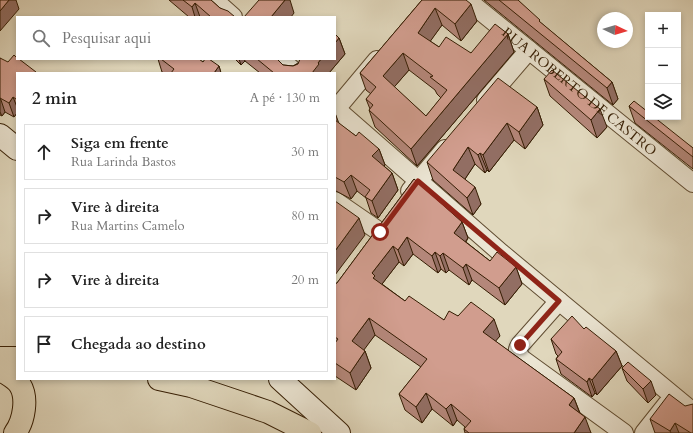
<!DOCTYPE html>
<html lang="pt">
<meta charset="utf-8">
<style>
body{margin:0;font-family:Cardo,serif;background:#f2f2f2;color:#222}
.controls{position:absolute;right:12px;top:12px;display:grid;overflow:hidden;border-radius:0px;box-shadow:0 2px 6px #0003}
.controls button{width:36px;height:36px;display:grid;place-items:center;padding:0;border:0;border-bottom:1px solid #e0e0e0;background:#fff;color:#222;font:20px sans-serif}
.compass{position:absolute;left:597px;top:12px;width:36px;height:36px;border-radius:50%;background:#fff;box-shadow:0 2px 6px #0003;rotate:94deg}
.stop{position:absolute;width:12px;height:12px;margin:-9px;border:3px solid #8f2418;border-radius:50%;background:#fff}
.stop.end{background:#8f2418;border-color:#fff;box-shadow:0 1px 4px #0008}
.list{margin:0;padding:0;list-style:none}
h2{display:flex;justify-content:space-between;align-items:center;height:52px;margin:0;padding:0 16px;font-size:17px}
h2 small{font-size:13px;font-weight:400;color:#767676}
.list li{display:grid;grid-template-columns:26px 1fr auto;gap:12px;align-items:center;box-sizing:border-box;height:56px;margin:0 8px 8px;padding:0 8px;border:1px solid #e0e0e0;border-radius:0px}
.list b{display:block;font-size:15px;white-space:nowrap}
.list p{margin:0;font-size:13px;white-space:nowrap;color:#767676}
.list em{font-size:13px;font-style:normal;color:#767676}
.icon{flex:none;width:22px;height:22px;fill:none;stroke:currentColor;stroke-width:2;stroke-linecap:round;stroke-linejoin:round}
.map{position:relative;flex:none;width:693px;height:433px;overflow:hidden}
.search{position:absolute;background:#fff;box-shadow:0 2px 6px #0003;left:16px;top:16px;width:320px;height:44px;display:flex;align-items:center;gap:10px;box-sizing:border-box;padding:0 14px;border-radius:0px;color:#767676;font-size:15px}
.panel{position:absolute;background:#fff;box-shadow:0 2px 6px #0003;left:16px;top:72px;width:320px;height:308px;border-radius:0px}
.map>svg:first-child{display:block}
</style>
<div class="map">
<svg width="693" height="433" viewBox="0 0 693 433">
<rect width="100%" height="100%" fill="#e0d7bc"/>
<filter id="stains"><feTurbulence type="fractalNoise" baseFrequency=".005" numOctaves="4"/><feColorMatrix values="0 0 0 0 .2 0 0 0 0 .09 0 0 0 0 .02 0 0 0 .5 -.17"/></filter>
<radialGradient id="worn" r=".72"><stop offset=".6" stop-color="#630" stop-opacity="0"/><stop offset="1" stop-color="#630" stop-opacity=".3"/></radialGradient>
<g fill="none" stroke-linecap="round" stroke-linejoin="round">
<g stroke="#604c31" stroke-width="20">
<g id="street">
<path d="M 214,0 L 233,17"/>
<path id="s1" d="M 467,0 L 693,183"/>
<path d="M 280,59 L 296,73"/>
<path d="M 486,100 L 529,50"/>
<path d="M 335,108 L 501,253 L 693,412"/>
<path d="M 336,109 L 377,60"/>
<path d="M 410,191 L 445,149"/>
<path d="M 335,201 L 380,232"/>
<path d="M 559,301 L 520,345 C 516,351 518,354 522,359 L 624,433"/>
<path d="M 644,433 L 667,404"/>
</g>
</g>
<g stroke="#351d03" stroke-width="24">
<path id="secondary" d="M 0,135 L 17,149
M 280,379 L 339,433"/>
</g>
<g stroke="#351d03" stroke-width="24">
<path id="highway" d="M 0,358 L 17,358
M 0,369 C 6,374 16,378 20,385 C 28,398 24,421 15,433
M 159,379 L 191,386 L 268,412 L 310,433"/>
</g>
<use href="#street" stroke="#ebe5d3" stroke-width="18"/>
<use href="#secondary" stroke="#ebe5d3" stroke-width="22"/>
<use href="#highway" stroke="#e0d7bc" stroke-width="22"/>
</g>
<path fill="#b4877a" stroke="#351d03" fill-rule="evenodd" d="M 169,0 L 211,0 L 220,8 L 235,17 L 189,17 Z
M 422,0 L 477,21 L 461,41 L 442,25 L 430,41 L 439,47 L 471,53 L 508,34 L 514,52 L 417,166 L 375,127 L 369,110 L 370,109 L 366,99 L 371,94 L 366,90 L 360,73 ZM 409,70 L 435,90 L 437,94 L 441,98 L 426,116 L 394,87 Z
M 484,0 L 518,0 L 541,23 L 612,82 L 618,99 L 613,105 Z
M 339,38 L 345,54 L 329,73 L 260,73 L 245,61 L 241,65 L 235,59 L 277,59 L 283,65 L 293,66 Z
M 0,58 L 17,73 L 17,113 L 14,117 L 5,112 L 2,116 L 0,115 Z
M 158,59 L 196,59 L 203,62 L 219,66 L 221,73 L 164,73 L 162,72 Z
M 544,79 L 607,127 L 597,138 L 550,96 Z
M 629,106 L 693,148 L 693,169 L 635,123 Z
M 537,107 L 543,125 L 525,149 L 514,140 L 489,172 L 487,170 L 485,173 L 475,164 L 465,179 L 481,204 L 473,215 L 433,180 L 427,162 Z
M 335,113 L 338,123 L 356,136 L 379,149 L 385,165 L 384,166 L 392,173 L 398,190 L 378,218 L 371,213 L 366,198 L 357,191 L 351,199 L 336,191 L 335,191 Z
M 414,179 L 462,222 L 468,238 L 466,242 L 490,261 L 516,267 L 522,284 L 505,305 L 472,280 L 469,285 L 449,270 L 446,273 L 441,269 L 438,273 L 413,254 L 404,266 L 399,262 L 382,284 L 405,301 L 444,320 L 458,316 L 500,336 L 495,341 L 574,398 L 580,413 L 591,433 L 465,433 L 464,429 L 465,427 L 457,420 L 453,426 L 432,409 L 422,423 L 405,410 L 399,394 L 421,367 L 375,335 L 363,350 L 365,351 L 371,368 L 356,390 L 335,376 L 335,284 L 337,283 Z
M 584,329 L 616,351 L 622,366 L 597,395 L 595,393 L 592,397 L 561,374 L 556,359 L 558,356 L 556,354 L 551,339 Z
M 622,368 L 656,395 L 648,403 L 627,381 Z
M 685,406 L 693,433 L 655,433 L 650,419 Z"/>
<path fill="#926e63" stroke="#351d03" d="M 9,0 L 16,0 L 19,9 L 0,31 L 0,11 Z
M 285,0 L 290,0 L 294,13 L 291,17 L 271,17 Z
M 195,3 L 200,17 L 195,17 L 192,7 Z
M 471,4 L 477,21 L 461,41 L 455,24 Z
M 435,8 L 442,25 L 424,50 L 418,33 Z
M 508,34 L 514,52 L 417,166 L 411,149 Z
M 339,38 L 345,54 L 329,73 L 312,73 L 318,63 L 321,59 L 335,59 L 335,43 Z
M 403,53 L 409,70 L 389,93 L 383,76 Z
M 239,59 L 244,59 L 245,61 L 241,65 Z
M 219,66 L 221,73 L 214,73 Z
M 612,82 L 618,99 L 613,105 L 607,88 Z
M 0,97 L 5,112 L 2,116 L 0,112 Z
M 13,97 L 17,107 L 17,113 L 14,117 L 9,103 Z
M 537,107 L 543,125 L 525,149 L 519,132 Z
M 600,109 L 607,127 L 597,138 L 591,120 Z
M 335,113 L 340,126 L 335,132 Z
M 507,123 L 514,140 L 489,172 L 483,155 Z
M 468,147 L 475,164 L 459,188 L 453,170 Z
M 379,149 L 385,165 L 378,173 L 372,156 Z
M 480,153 L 487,170 L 485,173 L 478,155 Z
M 392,173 L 398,190 L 378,218 L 372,201 Z
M 351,175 L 357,191 L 351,199 L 344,182 Z
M 475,187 L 481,204 L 473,215 L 467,198 Z
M 359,218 L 365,235 L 335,275 L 335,251 Z
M 462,222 L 468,238 L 460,249 L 454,233 Z
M 407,237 L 413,254 L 404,266 L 398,250 Z
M 393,246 L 399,262 L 379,288 L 379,294 L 372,273 Z
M 435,252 L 441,269 L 438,273 L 432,256 Z
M 443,253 L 449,270 L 446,273 L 440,256 Z
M 466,264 L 472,280 L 469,285 L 463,268 Z
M 516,267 L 522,284 L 505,305 L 499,288 Z
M 369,318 L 375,335 L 358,358 L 352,341 Z
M 494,319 L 500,336 L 489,349 L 483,332 Z
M 365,351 L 371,368 L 356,390 L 350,373 Z
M 616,351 L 622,366 L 597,395 L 592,380 Z
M 589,378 L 595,393 L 592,397 L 587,382 Z
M 651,381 L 656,395 L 648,403 L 643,389 Z
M 426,393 L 432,409 L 422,423 L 416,407 Z
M 574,398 L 580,414 L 569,405 Z
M 451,404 L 457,420 L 453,426 L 446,409 Z
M 585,417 L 591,433 L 574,433 Z
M 675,423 L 679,433 L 671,433 L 670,431 Z"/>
<path fill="#d19d8e" stroke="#351d03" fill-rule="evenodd" d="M 0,0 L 9,0 L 0,11 Z
M 183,0 L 211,0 L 220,8 L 228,11 L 235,17 L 211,17 L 195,3 L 192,7 Z
M 259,0 L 285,0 L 271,17 L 244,17 Z
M 422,0 L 466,0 L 471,4 L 455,24 L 435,8 L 418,33 L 439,47 L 446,37 L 471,53 L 495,24 L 508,34 L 411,149 L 369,110 L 373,105 L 366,99 L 376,87 L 360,73 ZM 403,53 L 433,76 L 430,77 L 447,90 L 426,116 L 383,76 Z
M 499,0 L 518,0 L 540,20 L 539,21 L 612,82 L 607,88 Z
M 335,34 L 339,38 L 335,43 Z
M 14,55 L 17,58 L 17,59 L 19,59 L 36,72 L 36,73 L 17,73 L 17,98 L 16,99 L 13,97 L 9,103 L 0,98 L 0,58 L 8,62 Z
M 161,59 L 196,59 L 197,60 L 198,59 L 199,59 L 203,62 L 205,59 L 209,59 L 219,66 L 214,73 L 171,73 L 174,69 Z
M 257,59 L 277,59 L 283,65 L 293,66 L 298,64 L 300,59 L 321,59 L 318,63 L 319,64 L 312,73 L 274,73 Z
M 552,70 L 600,109 L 591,120 L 544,79 Z
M 498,78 L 537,107 L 519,132 L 507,123 L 483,155 L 480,153 L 478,155 L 468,147 L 453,170 L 475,187 L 467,198 L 427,162 Z
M 634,101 L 648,112 L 648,117 L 654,117 L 693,148 L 693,157 L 629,106 Z
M 335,120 L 356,136 L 359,132 L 379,149 L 372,156 L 392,173 L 372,201 L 365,197 L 370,190 L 351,175 L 344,182 L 335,177 Z
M 414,179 L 462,222 L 454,233 L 490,261 L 497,252 L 516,267 L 499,288 L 466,264 L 463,268 L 443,253 L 440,256 L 435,252 L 432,256 L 407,237 L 398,250 L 393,246 L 372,273 L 375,276 L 373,278 L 405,301 L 409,296 L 444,320 L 449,311 L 458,316 L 471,302 L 494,319 L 483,332 L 574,398 L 569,405 L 585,417 L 574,433 L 469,433 L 464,429 L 471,421 L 451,404 L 446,409 L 426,393 L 416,407 L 399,394 L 427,359 L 369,318 L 352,341 L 365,351 L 350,373 L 335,363 L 335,343 L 338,339 L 335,337 L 335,284 L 337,283 Z
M 335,201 L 359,218 L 335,251 Z
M 572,316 L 584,329 L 586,327 L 616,351 L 592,380 L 589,378 L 587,382 L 556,359 L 562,352 L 551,339 Z
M 628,362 L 651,381 L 643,389 L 622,368 Z
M 669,394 L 685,406 L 693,404 L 693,433 L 691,433 L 675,423 L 670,431 L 650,419 Z"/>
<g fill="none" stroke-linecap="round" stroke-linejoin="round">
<path stroke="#8f2418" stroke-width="5" d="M 380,232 L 418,181 L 559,301 L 520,345"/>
</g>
<g text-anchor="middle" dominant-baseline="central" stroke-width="3" stroke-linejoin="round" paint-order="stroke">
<g font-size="14" fill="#351d03" stroke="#ebe5d3">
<text stroke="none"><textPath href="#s1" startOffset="145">RUA ROBERTO DE CASTRO</textPath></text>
</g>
</g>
<rect width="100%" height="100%" filter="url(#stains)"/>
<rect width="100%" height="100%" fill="url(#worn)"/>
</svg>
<div class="controls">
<button>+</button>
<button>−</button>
<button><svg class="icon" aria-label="layers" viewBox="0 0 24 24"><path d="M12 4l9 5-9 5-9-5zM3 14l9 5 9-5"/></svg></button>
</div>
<svg class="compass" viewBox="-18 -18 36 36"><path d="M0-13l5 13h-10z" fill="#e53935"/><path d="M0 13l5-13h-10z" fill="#767676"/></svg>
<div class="stop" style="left:380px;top:232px"></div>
<div class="stop end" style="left:520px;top:345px"></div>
<div class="search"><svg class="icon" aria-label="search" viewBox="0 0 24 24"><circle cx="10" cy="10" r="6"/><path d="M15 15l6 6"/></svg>Pesquisar aqui</div>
<section class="panel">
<h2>2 min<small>A pé · 130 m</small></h2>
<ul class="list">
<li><svg class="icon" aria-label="ahead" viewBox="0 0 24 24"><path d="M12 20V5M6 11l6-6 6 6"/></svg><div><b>Siga em frente</b><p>Rua Larinda Bastos</p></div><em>30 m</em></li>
<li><svg class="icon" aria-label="right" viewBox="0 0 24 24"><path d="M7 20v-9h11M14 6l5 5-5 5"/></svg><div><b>Vire à direita</b><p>Rua Martins Camelo</p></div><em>80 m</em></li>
<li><svg class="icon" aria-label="right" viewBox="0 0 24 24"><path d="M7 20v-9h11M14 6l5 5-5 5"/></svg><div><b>Vire à direita</b></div><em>20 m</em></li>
<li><svg class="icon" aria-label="arrive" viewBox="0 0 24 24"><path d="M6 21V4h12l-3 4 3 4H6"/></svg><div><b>Chegada ao destino</b></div></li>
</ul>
</section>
</div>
